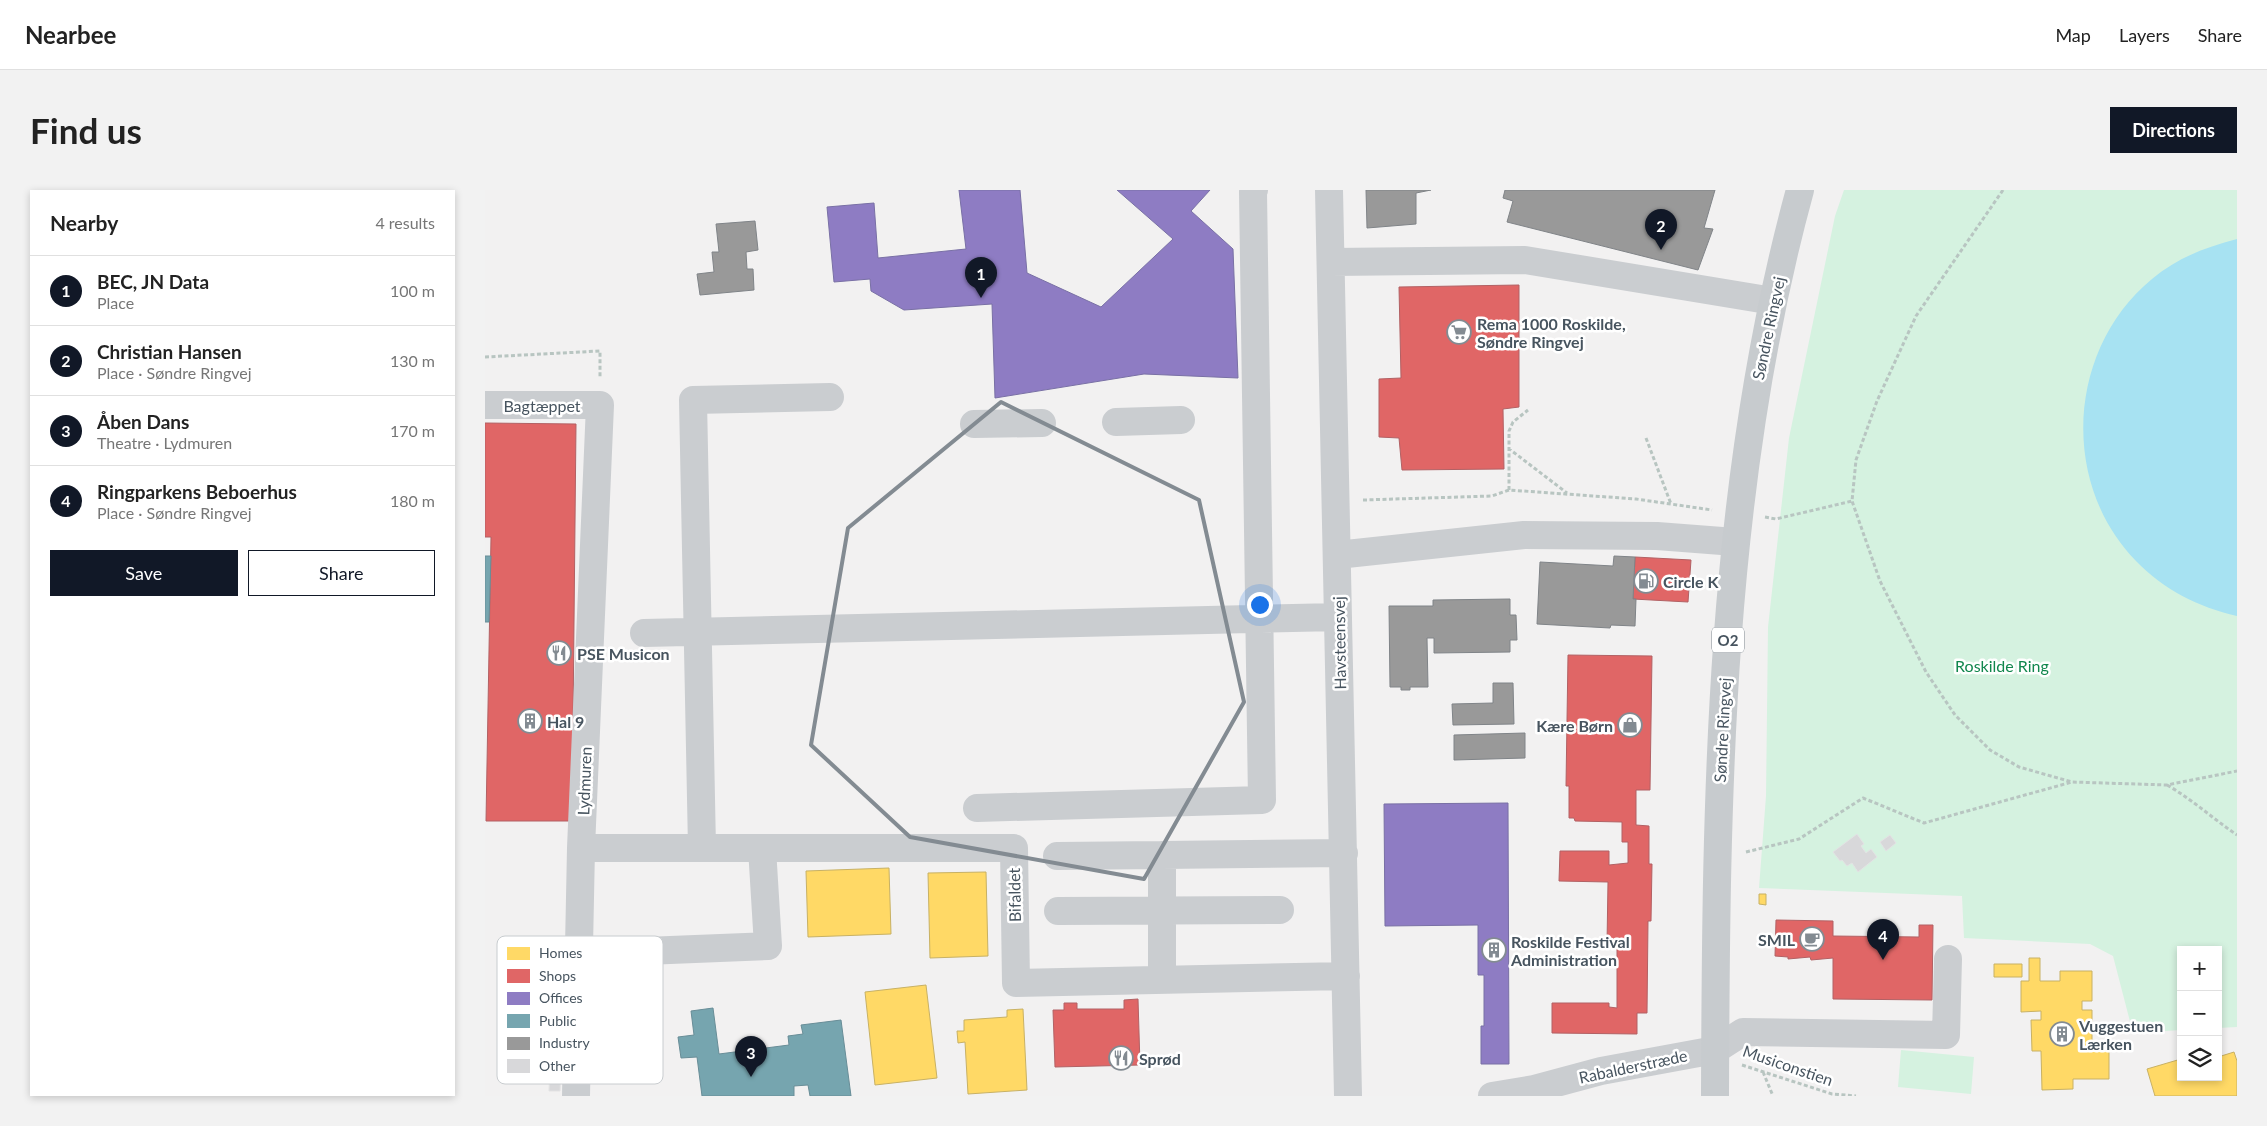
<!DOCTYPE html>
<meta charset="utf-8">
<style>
body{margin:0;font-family:Lato,sans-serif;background:#f2f2f2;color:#222}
.controls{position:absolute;right:15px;bottom:15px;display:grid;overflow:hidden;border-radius:0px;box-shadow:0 2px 8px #0003}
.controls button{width:45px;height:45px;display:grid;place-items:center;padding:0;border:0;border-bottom:1px solid #e0e0e0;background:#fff;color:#222;font:25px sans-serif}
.you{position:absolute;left:774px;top:414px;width:18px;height:18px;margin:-12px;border:4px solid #fff;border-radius:50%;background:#1a73e8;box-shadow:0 0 0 8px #1a73e833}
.badge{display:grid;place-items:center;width:32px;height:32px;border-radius:50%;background:#111827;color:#fff;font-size:16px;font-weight:700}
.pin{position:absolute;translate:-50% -41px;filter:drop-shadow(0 1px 2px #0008)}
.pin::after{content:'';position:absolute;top:26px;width:18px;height:15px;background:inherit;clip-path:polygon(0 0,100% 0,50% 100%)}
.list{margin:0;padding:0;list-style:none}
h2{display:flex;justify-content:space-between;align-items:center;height:65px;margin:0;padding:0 20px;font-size:21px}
h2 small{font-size:16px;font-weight:400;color:#767676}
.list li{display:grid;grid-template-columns:32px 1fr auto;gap:15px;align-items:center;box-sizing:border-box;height:70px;padding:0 20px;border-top:1px solid #e0e0e0}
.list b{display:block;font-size:19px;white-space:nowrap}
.list p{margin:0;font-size:16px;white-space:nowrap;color:#767676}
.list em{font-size:16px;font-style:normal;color:#767676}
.actions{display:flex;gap:10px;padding:15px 20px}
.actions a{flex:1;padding:11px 0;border:1px solid #111827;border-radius:0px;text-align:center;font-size:18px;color:#111827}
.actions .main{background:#111827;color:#fff}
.icon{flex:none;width:28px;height:28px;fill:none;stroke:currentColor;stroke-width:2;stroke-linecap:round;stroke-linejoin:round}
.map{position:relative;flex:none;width:1752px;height:906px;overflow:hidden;border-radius:0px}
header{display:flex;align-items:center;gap:30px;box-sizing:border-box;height:70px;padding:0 25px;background:#fff;border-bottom:1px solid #e0e0e0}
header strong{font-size:24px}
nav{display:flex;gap:28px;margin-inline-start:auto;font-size:18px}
.intro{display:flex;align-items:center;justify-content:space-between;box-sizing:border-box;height:120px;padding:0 30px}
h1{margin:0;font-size:35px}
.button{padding:12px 22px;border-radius:0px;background:#111827;color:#fff;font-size:18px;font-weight:700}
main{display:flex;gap:30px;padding:0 30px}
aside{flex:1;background:#fff;border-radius:0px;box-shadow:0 2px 8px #0003}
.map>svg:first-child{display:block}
</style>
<header>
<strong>Nearbee</strong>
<nav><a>Map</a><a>Layers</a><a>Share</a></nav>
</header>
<div class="intro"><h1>Find us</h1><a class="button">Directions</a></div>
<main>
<aside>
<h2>Nearby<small>4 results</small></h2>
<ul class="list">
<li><span class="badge">1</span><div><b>BEC, JN Data</b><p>Place</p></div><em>100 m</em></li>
<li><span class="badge">2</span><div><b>Christian Hansen</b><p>Place · Søndre Ringvej</p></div><em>130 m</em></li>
<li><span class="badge">3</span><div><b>Åben Dans</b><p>Theatre · Lydmuren</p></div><em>170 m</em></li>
<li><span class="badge">4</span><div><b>Ringparkens Beboerhus</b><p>Place · Søndre Ringvej</p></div><em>180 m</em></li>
</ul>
<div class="actions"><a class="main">Save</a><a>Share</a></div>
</aside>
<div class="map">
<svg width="1752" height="906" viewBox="0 0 1752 906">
<rect width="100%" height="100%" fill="#f2f1f1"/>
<path fill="#d5f2e0" d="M 1359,0 L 1752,0 L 1752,837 L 1733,838 L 1733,760 L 1696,760 L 1696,840 L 1648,843 L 1628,766 L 1605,754 L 1479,748 L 1477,706 L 1274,698 L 1281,606 L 1283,437 L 1304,248 L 1350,26 Z
M 1416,860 L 1489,867 L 1486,904 L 1413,897 Z"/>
<path fill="#a7e2f2" d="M 1752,49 L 1752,426 C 1713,417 1679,400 1651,371 C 1574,292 1583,158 1667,89 C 1692,68 1721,57 1752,49 Z"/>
<path fill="#ffd966" stroke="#c8b164" d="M 404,678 L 406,744 L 323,747 L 321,681 Z
M 501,682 L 503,766 L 445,768 L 443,683 Z
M 1274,704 L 1281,704 L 1281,715 L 1274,714 Z
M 1544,768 L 1555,768 L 1555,791 L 1575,791 L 1575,781 L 1607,781 L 1607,811 L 1597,811 L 1597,820 L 1607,820 L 1607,858 L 1624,858 L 1624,889 L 1588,889 L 1588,899 L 1557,900 L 1556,861 L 1547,861 L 1546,830 L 1556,830 L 1556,821 L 1536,822 L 1536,791 L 1544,791 Z
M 1509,774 L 1537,774 L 1537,787 L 1509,787 Z
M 441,795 L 452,888 L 390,895 L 380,802 Z
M 538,819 L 542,900 L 483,904 L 480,852 L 473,853 L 472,841 L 479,841 L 479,830 L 522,827 L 522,820 Z
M 1749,862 L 1752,871 L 1752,906 L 1670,906 L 1662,879 L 1696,869 L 1696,887 L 1733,887 L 1733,867 Z"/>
<path fill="#e06666" stroke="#b26164" d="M 1034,95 L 1034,217 L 1018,219 L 1019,279 L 917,280 L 914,248 L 894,247 L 894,189 L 916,188 L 914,97 Z
M 0,233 L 91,234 L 87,631 L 1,631 L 6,347 L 0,347 Z
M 1150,367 L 1206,370 L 1203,412 L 1148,409 Z
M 1083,465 L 1167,466 L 1165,600 L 1151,600 L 1151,635 L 1164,636 L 1164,674 L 1167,674 L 1166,731 L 1163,731 L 1162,823 L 1152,823 L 1152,844 L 1067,843 L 1067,813 L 1124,813 L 1124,817 L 1132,818 L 1132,755 L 1122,754 L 1123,692 L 1074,691 L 1075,661 L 1124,661 L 1124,675 L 1143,673 L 1143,652 L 1137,652 L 1137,632 L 1090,631 L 1089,628 L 1084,628 L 1084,596 L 1081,596 Z
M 1291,730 L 1348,731 L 1348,746 L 1434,747 L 1434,735 L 1448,735 L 1447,810 L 1348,809 L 1348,768 L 1326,770 L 1325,767 L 1303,769 L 1303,767 L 1290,766 Z
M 653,809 L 655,875 L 570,877 L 568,820 L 579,820 L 579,813 L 592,813 L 592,819 L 639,819 L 639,810 Z"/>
<path fill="#8e7cc3" stroke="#7970a5" d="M 474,0 L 535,0 L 542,83 L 616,117 L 688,49 L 632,0 L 725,0 L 706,21 L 748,59 L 753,188 L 659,184 L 510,208 L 507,114 L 419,120 L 386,101 L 385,89 L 349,92 L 342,17 L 389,13 L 393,68 L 481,59 Z
M 1023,613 L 1024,874 L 996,874 L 996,836 L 999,836 L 999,785 L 993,785 L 993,735 L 900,736 L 899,614 Z"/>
<path fill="#76a5af" stroke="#688d97" d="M 0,366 L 6,366 L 4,432 L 0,432 Z
M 228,818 L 234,864 L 304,855 L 303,846 L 318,844 L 316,835 L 356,830 L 366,906 L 325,906 L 323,895 L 309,896 L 309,906 L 217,906 L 212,867 L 196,868 L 193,847 L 209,845 L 206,821 Z"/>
<path fill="#999" stroke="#808488" d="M 881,0 L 946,0 L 931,3 L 931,34 L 882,38 Z
M 1020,0 L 1230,0 L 1219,38 L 1228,39 L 1213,80 L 1022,32 L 1028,11 L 1018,8 Z
M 270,31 L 273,60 L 261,62 L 262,79 L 268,79 L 269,100 L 215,105 L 212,84 L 229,82 L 227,62 L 234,62 L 231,34 Z
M 1129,366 L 1150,367 L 1148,409 L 1151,409 L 1150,436 L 1126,435 L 1125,438 L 1052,434 L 1055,372 L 1128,376 Z
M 1025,409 L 1025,425 L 1031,425 L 1032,450 L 1025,450 L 1025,462 L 949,463 L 949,448 L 942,448 L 943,497 L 925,497 L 925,500 L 916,500 L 916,497 L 905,497 L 904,416 L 948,416 L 948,410 Z
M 1008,493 L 1028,493 L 1029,534 L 968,535 L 967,514 L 1008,513 Z
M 1040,543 L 1040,568 L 969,570 L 969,545 Z"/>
<path fill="#d8d8da" stroke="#e3e3e4" d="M 1372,644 L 1379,654 L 1376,656 L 1381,663 L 1386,659 L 1392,667 L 1373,682 L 1367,673 L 1362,676 L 1357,670 L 1355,671 L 1348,662 Z
M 1405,645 L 1411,653 L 1401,661 L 1395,652 Z
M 65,876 L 76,876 L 75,901 L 64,901 Z"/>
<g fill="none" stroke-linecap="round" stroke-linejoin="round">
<path stroke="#b8c5c1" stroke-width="3" stroke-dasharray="4 2.5" stroke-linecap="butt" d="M 1518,0 L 1431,126 L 1392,211 L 1371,270 L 1367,311 L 1395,391 L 1441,482 L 1470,525 L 1505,560 L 1534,577 L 1587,592 L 1682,595 L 1752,581
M 0,167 L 115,161 L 115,188
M 1161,248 L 1186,314
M 1023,258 L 1082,303
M 1024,300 L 1024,241 L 1028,232 L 1043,220
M 878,310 L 1007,306 L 1024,300 L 1151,309 L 1227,320
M 1280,327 L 1291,329 L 1367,311
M 1682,595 C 1708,610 1727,628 1752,645
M 1261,662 L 1314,649 L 1378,608 L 1439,633 L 1587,592
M 1257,875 L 1347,904 L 1371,906
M 1278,882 L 1288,906"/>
<path stroke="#cacdd0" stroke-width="28" d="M 844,0 L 863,906
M 846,72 L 1040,70 L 1288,111
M 0,215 L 115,215 L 96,658 L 91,906
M 631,232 L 696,230
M 489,234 L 557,233
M 852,365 L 1039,345 L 1172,346 L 1250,352
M 159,443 L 853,427
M 492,618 L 777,610 L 768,2 L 769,0
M 96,658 L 529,658 L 531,793 L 861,786
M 217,658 L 208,210 L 345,207
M 572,666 L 677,665
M 573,721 L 795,720
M 135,762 L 283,756 L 277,658
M 677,790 L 677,665 L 859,663
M 1007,906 L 1049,899 L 1116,881 L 1230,860 L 1258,842 L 1461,845 L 1463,769"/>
<path stroke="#c7cbce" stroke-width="28" d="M 1230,906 C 1231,602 1234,295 1315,0"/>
</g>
<path fill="none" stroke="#838b92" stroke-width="4" stroke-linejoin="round" d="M 516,212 L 714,310 L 759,512 L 659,689 L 425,647 L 326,555 L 363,338 Z"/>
<defs>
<g id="supermarket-ring" transform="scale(1.25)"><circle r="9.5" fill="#fff" stroke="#838b92" stroke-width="1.5"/><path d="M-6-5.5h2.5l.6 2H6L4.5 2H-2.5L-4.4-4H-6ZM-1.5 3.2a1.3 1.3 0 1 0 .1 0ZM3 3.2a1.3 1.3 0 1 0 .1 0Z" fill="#838b92"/></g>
<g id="fuel-ring" transform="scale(1.25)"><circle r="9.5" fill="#fff" stroke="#838b92" stroke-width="1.5"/><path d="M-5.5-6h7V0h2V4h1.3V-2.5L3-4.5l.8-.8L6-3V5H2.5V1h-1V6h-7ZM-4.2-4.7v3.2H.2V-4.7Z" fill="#838b92"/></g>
<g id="restaurant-ring" transform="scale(1.25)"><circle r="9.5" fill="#fff" stroke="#838b92" stroke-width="1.5"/><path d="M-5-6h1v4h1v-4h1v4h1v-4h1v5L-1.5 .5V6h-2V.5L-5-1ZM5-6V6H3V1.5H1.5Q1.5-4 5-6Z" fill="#838b92"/></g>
<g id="building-ring" transform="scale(1.25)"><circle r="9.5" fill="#fff" stroke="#838b92" stroke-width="1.5"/><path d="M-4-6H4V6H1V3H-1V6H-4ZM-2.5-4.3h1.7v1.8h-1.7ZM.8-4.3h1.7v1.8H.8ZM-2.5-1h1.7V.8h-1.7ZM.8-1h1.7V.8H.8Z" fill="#838b92"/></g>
<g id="shop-ring" transform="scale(1.25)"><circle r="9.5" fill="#fff" stroke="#838b92" stroke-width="1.5"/><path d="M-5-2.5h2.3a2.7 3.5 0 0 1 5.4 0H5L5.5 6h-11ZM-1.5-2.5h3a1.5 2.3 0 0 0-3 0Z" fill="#838b92"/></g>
<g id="cafe-ring" transform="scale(1.25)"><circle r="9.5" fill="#fff" stroke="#838b92" stroke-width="1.5"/><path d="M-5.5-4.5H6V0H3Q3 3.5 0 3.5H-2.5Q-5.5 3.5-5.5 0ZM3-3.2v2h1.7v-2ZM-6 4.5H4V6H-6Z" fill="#838b92"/></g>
</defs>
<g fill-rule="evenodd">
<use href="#supermarket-ring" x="974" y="142"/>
<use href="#fuel-ring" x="1161" y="391"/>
<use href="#restaurant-ring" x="74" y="463"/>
<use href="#building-ring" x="45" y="531"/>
<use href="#shop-ring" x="1145" y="535"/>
<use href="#cafe-ring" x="1327" y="749"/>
<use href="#building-ring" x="1009" y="760"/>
<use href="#building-ring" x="1577" y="844"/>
<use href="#restaurant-ring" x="636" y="868"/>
</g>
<g text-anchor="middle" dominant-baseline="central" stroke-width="5" stroke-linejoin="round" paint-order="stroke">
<rect fill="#fff" stroke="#7e878f" stroke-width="1" x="1227" y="437.5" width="32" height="25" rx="4"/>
<g font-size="15" font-weight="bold" fill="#47545f">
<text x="1243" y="450">O2</text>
</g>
<g font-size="16" font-weight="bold" fill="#47545f" stroke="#fff" text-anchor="start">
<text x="992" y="133">Rema 1000 Roskilde,<tspan x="992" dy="18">Søndre Ringvej</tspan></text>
<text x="1178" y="391">Circle K</text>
<text x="92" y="463">PSE Musicon</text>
<text x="62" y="531">Hal 9</text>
<text x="1128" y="535" text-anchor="end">Kære Børn</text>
<text x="1310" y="749" text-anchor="end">SMIL</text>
<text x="1026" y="751">Roskilde Festival<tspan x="1026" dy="18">Administration</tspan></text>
<text x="1594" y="835">Vuggestuen<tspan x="1594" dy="18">Lærken</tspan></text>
<text x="654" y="868">Sprød</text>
</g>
<g font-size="16" fill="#47545f" stroke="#fff">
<text transform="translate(1283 138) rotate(-78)">Søndre Ringvej</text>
<text x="57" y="215">Bagtæppet</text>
<text transform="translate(854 453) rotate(-91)">Havsteensvej</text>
<text transform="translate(1237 540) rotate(-87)">Søndre Ringvej</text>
<text transform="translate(99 591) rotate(-88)">Lydmuren</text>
<text transform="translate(529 705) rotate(-91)">Bifaldet</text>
<text transform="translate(1303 875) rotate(19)">Musiconstien</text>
<text transform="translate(1148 876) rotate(-12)">Rabalderstræde</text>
</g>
<g font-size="16" fill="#11874d" stroke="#fff">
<text x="1517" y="475">Roskilde Ring</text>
</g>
</g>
<rect x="12" y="746" width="166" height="148" rx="8" fill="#fff" stroke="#c8cccf" stroke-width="1"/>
<rect x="22" y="757" width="23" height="13" fill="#ffd966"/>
<rect x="22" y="779" width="23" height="14" fill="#e06666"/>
<rect x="22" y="802" width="23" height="13" fill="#8e7cc3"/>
<rect x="22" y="824" width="23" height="14" fill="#76a5af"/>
<rect x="22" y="847" width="23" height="13" fill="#999"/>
<rect x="22" y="869" width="23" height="14" fill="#d8d8da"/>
<g font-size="14" fill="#47545f">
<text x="54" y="768">Homes</text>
<text x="54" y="791">Shops</text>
<text x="54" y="813">Offices</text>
<text x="54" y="836">Public</text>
<text x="54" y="858">Industry</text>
<text x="54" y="881">Other</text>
</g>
</svg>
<div class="controls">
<button>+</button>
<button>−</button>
<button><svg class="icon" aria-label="layers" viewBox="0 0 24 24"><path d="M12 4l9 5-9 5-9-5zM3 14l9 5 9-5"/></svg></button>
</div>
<div class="you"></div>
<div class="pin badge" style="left:496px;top:108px">1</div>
<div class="pin badge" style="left:1176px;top:60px">2</div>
<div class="pin badge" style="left:266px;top:887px">3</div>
<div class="pin badge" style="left:1398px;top:770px">4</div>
</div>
</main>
